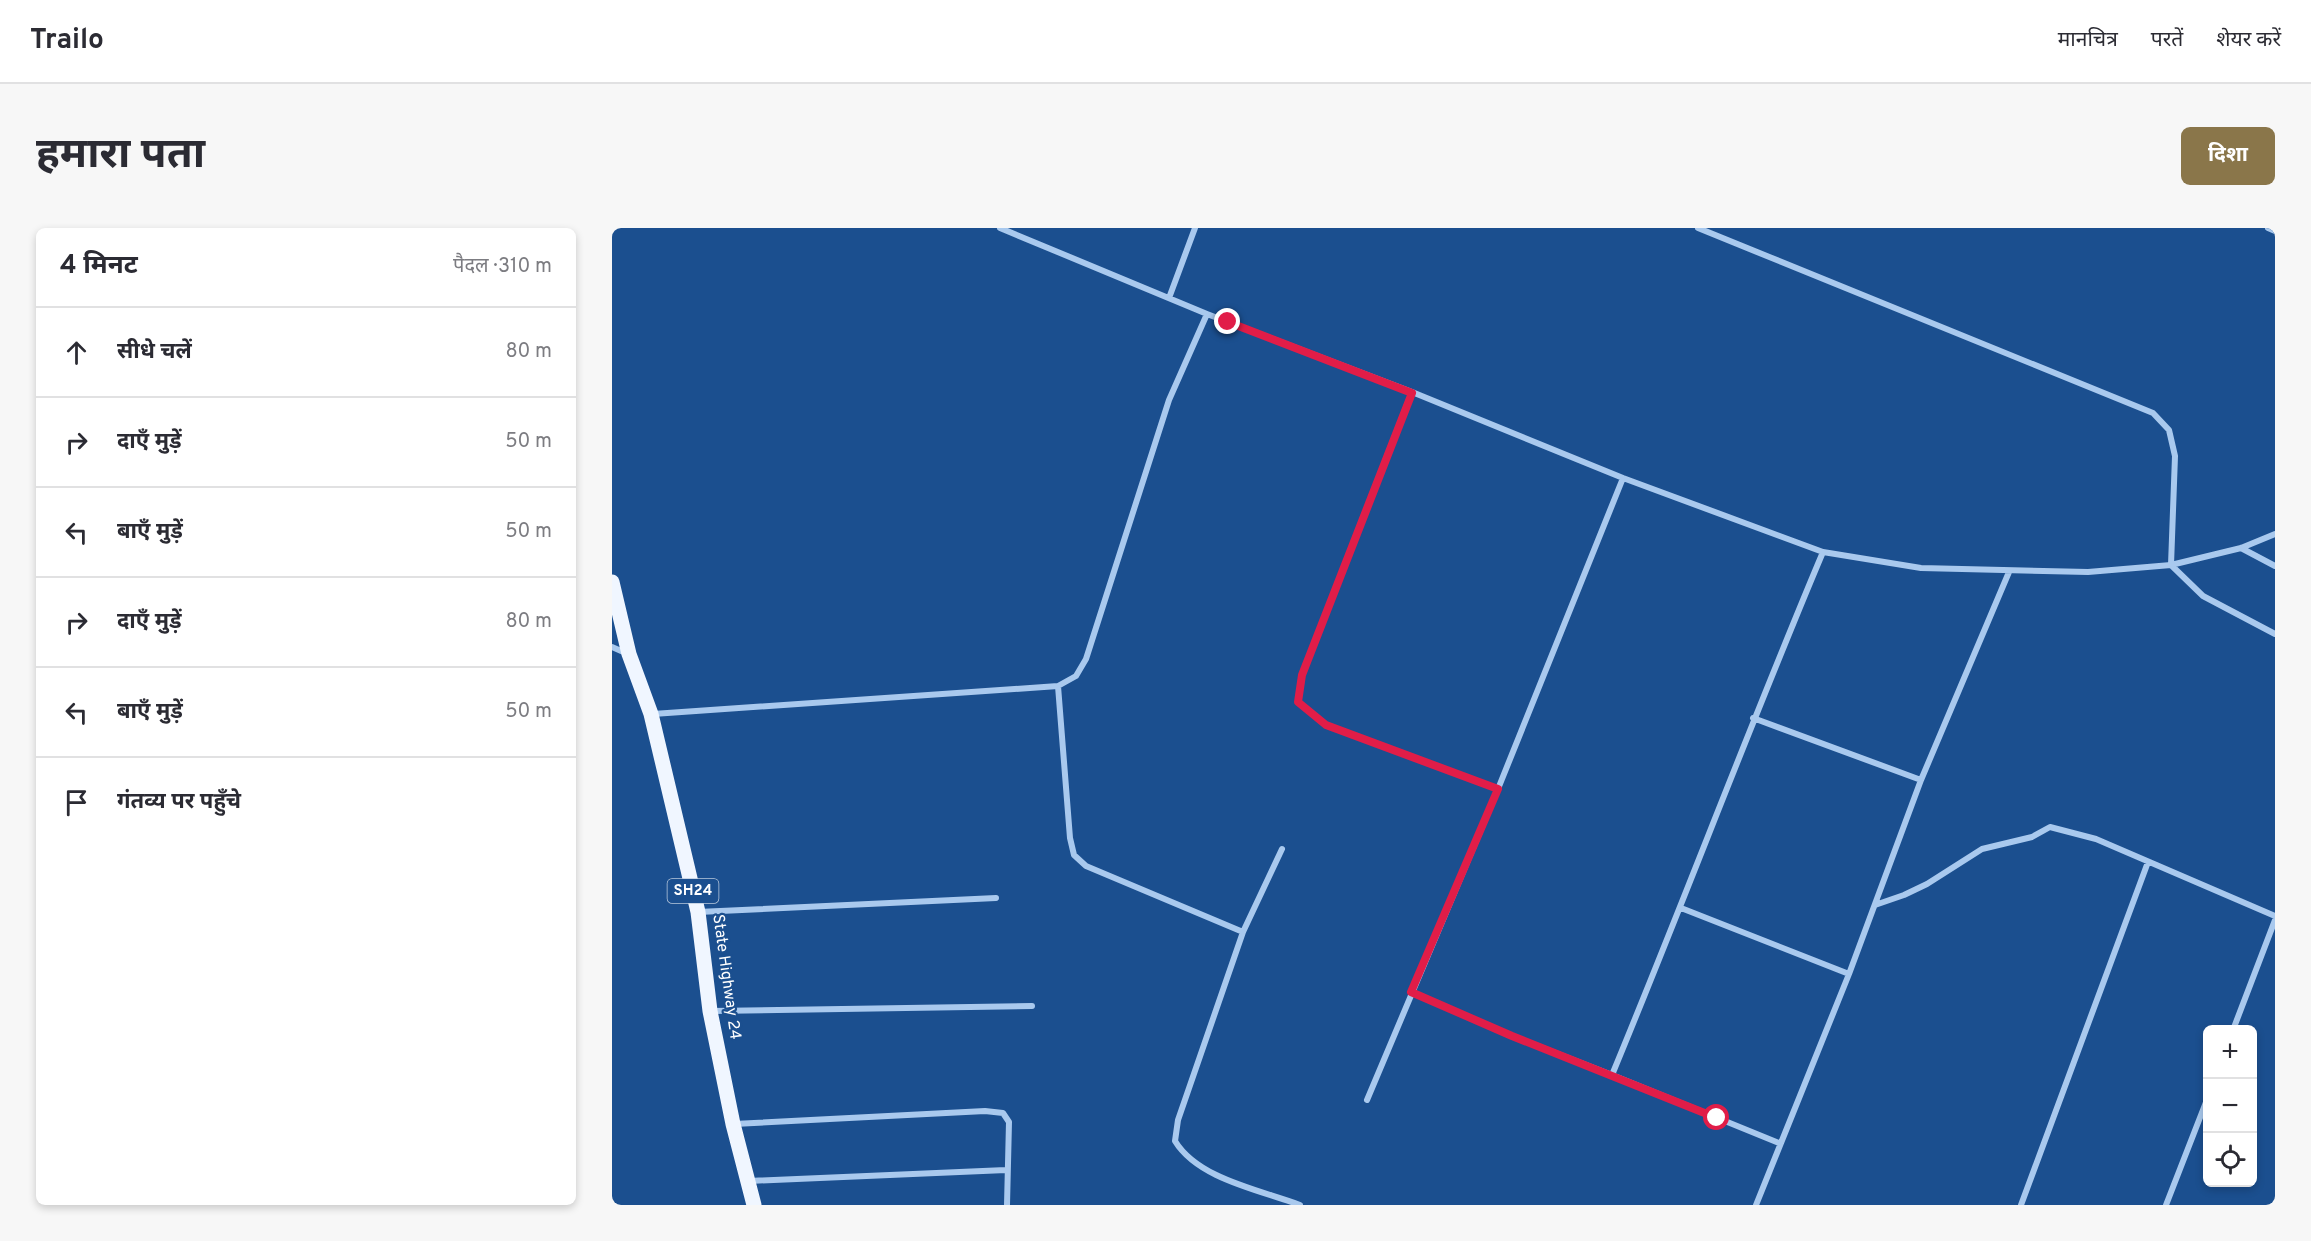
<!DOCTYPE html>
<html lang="hi">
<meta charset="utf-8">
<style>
body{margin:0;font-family:Overpass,"Noto Sans Devanagari",sans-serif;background:#f7f7f7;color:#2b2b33}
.controls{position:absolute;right:18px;bottom:18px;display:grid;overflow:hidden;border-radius:9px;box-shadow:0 3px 9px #0003}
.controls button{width:54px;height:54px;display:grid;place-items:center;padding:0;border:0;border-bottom:2px solid #e1e1e2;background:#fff;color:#2b2b33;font:30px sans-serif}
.stop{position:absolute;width:18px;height:18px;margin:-14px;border:4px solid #e11d48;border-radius:50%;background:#fff}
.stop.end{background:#e11d48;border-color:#fff;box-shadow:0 2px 6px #0008}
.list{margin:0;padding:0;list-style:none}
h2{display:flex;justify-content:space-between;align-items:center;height:78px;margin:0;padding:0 24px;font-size:26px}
h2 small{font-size:20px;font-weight:400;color:#7c7c81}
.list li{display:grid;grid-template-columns:39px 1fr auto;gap:18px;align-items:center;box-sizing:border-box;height:90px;padding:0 24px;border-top:2px solid #e1e1e2}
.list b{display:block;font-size:22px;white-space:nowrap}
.list em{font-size:20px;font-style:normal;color:#7c7c81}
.icon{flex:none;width:33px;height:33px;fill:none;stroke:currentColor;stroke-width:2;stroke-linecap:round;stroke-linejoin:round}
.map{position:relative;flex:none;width:1663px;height:977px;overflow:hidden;border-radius:9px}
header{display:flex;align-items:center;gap:36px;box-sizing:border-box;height:84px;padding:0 30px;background:#fff;border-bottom:2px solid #e1e1e2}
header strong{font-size:28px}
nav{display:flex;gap:33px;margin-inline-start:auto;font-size:21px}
.intro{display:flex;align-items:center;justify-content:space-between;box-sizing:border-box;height:144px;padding:0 36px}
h1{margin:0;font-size:42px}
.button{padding:15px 27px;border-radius:9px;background:#8a764a;color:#fff;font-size:21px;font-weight:700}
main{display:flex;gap:36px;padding:0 36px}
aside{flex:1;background:#fff;border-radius:9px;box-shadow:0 3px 9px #0003}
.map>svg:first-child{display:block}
</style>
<header>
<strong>Trailo</strong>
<nav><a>मानचित्र</a><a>परतें</a><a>शेयर करें</a></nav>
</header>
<div class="intro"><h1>हमारा पता</h1><a class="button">दिशा</a></div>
<main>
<aside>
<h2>4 मिनट<small>पैदल · 310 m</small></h2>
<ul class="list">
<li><svg class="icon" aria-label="ahead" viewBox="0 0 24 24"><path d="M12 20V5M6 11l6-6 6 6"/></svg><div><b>सीधे चलें</b></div><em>80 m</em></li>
<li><svg class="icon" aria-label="right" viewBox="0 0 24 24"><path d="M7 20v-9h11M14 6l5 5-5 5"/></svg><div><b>दाएँ मुड़ें</b></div><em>50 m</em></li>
<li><svg class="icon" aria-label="left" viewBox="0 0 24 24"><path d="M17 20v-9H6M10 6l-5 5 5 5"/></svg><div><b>बाएँ मुड़ें</b></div><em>50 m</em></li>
<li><svg class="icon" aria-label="right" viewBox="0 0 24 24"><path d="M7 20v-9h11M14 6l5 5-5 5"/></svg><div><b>दाएँ मुड़ें</b></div><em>80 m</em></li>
<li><svg class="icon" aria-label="left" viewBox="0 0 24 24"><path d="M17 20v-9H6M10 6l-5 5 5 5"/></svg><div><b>बाएँ मुड़ें</b></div><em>50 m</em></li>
<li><svg class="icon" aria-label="arrive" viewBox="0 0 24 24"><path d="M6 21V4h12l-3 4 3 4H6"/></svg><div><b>गंतव्य पर पहुँचे</b></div></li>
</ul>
</aside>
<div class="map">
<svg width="1663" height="977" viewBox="0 0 1663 977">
<rect width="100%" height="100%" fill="#1b4f8f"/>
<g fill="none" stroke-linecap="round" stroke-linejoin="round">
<path stroke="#a9c9ee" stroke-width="6" d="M 388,0 L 595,86 L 800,164 L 1011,250 L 1211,324 L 1309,340 L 1476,344 L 1559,337 L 1629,320 L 1663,306
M 1086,0 L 1541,185 L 1557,202 L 1563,228 L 1559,337 L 1591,368 L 1663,406
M 1656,0 L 1663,3
M 557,70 L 583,0
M 800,164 L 690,447 L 686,474 L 714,497 L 886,561 L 1011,250
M 1629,320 L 1663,338
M 0,419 L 16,426
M 446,458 L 458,610 L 462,627 L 474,638 L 631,704 L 566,892 L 563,913 C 586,951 648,962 688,977
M 41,486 L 446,458 L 464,448 L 474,431 L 557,172 L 595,86
M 1141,490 L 1309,552
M 1263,677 L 1292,667 L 1315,656 L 1370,621 L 1420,609 L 1438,599 L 1484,611 L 1663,688
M 1069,680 L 1237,746
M 86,684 L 384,670
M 631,704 L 670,621
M 799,764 L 900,808 L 1000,847 C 1072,673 1138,497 1211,324
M 99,783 L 420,778
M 1621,802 L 1663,692
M 1000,847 L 1167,915
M 755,872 L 886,561
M 122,896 L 373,883 L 391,885 L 397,894 L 395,977
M 137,953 L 394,942
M 1144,977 L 1237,746 L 1309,552 L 1397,344
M 1409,977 L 1536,634
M 1554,977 L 1596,869"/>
<path stroke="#f0f6ff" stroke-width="15" d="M 0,354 L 17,426 L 39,486 L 86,684 L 98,783 L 121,896 L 142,977"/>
</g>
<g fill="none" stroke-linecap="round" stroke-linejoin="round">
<path stroke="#e11d48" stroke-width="8" d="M 616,94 L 800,165 L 690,447 L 686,474 L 714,497 L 886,561 L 799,764 L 900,808 L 1105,890"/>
</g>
<g text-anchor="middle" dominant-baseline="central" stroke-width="4.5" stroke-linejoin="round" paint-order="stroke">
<rect fill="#1b4f8f" stroke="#bbcadd" stroke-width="1.5" x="55.5" y="651" width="51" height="24" rx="4.5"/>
<g font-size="15" font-weight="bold" fill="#fff">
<text x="81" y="663">SH24</text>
</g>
<g font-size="16" fill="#fff" stroke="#1b4f8f">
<text transform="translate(114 749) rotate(82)">State Highway 24</text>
</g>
</g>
</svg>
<div class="controls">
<button>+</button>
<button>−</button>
<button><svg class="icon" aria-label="locate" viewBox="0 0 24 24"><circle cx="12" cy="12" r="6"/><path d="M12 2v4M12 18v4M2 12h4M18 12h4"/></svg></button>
</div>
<div class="stop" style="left:1105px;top:890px"></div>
<div class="stop end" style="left:616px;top:94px"></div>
</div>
</main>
